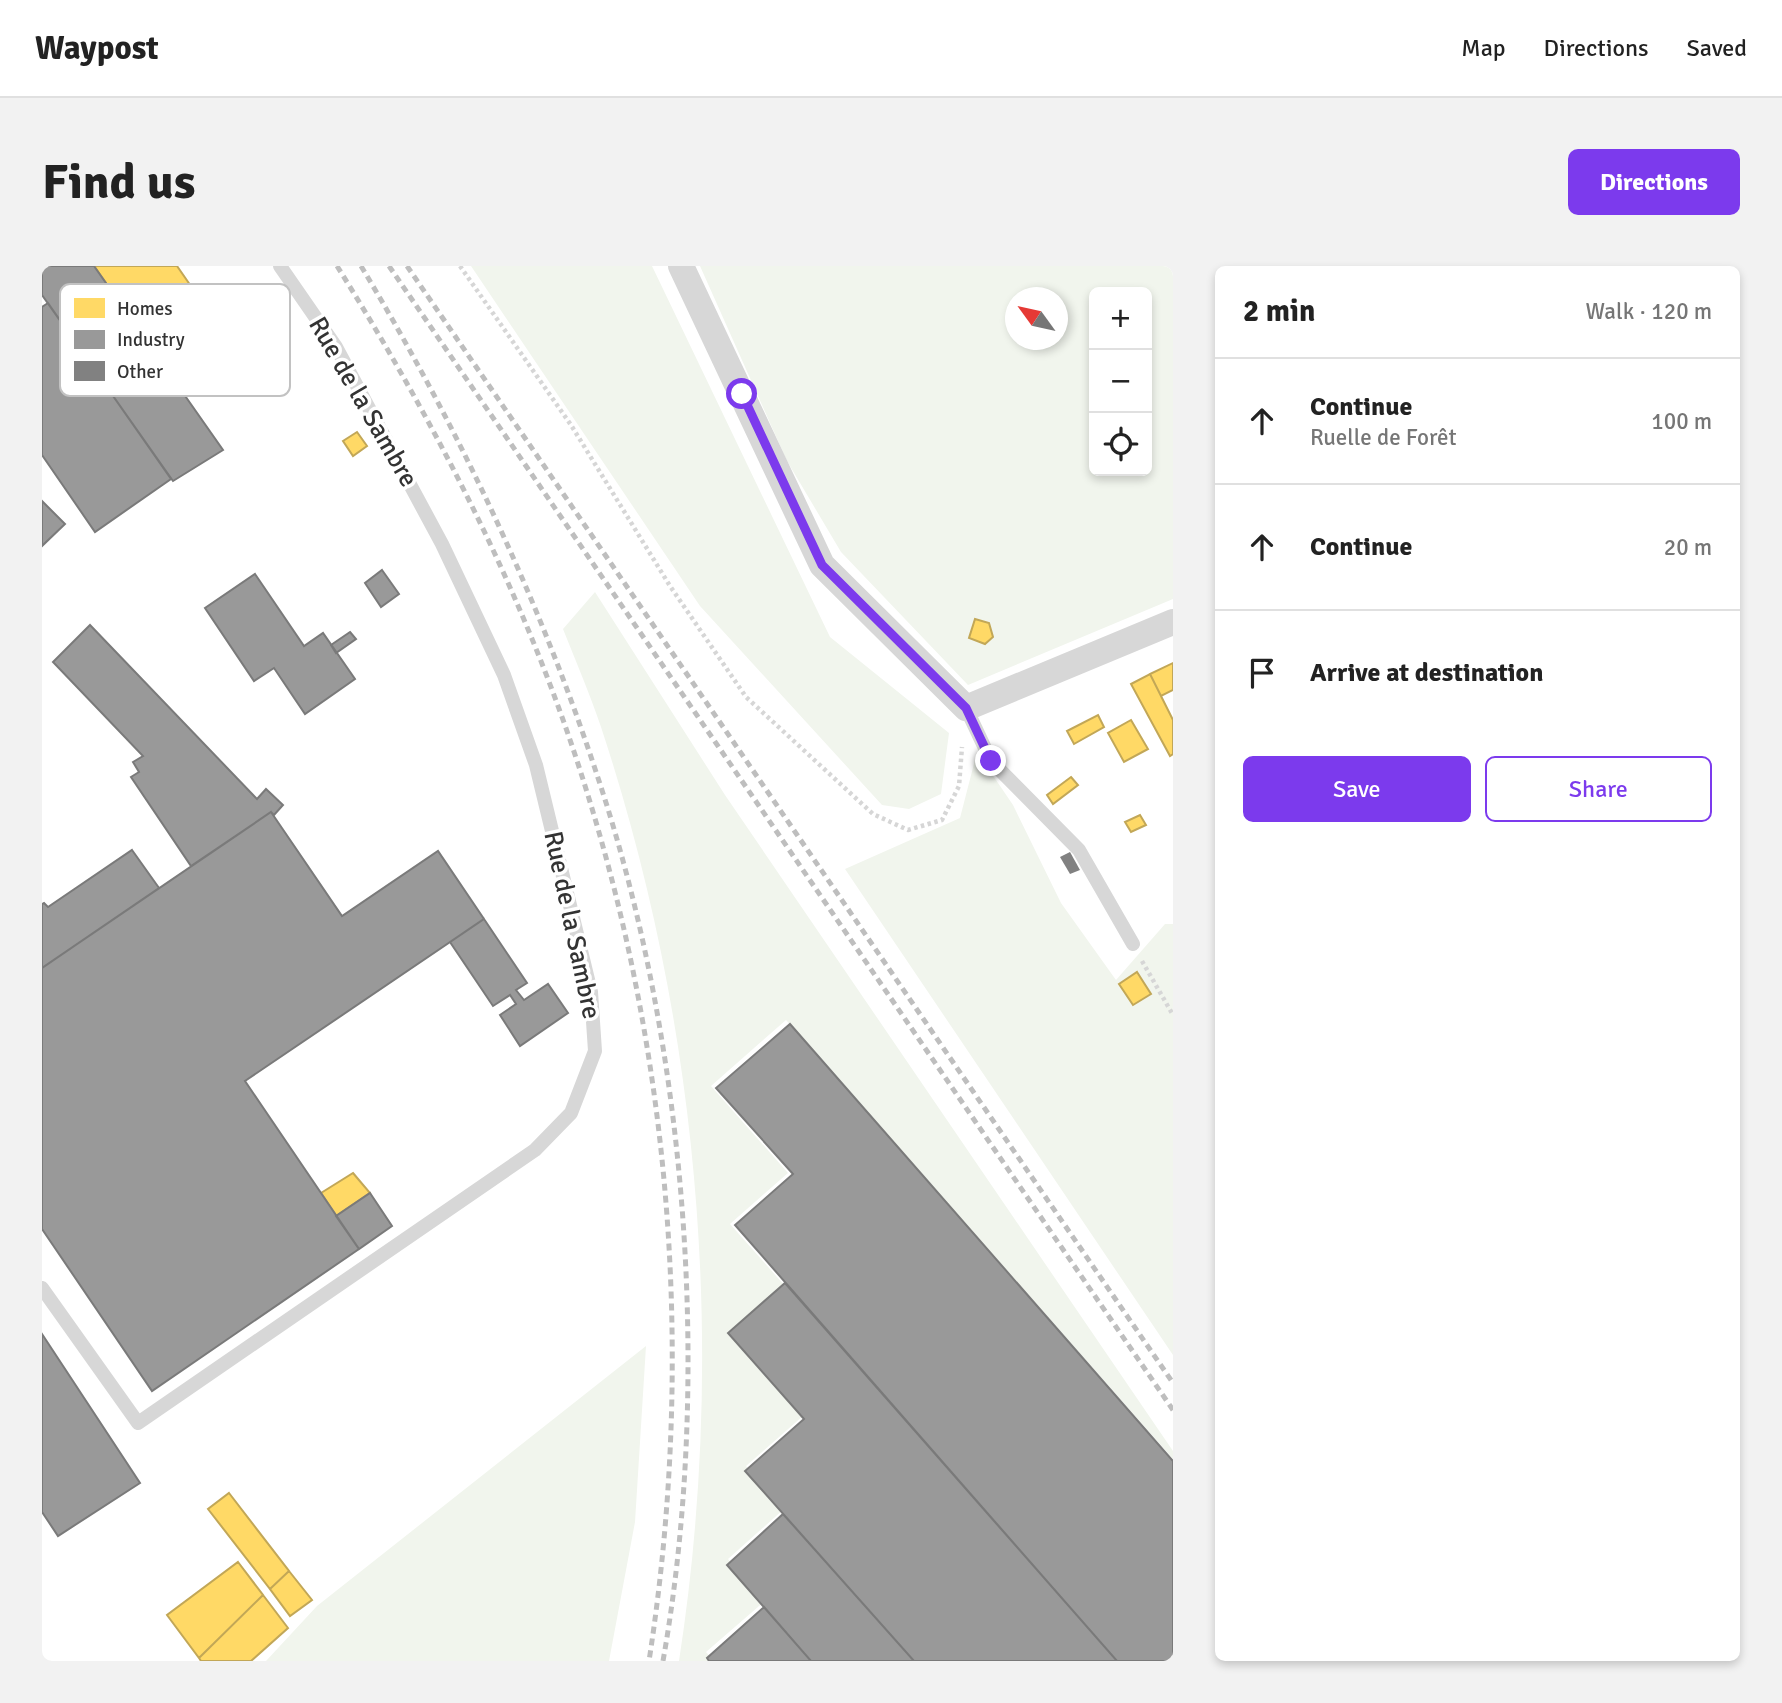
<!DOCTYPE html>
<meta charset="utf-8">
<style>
body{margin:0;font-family:Signika,sans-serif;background:#f2f2f2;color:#222}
.controls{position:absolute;right:21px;top:21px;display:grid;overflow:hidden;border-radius:10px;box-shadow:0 4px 10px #0003}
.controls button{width:63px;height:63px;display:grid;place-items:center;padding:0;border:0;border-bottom:2px solid #e0e0e0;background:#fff;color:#222;font:35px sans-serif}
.compass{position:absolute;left:963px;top:21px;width:63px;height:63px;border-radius:50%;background:#fff;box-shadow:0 4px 10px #0003;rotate:303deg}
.stop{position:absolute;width:21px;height:21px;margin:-16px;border:5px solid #7c3aed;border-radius:50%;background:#fff}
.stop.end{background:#7c3aed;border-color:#fff;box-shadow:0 2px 7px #0008}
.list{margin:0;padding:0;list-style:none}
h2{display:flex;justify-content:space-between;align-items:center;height:91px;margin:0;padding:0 28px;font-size:30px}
h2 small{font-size:23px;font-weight:400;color:#767676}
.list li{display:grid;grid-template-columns:46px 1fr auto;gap:21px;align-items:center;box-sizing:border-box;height:126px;padding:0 28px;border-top:2px solid #e0e0e0}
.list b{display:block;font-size:26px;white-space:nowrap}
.list p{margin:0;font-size:23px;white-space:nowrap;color:#767676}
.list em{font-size:23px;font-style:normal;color:#767676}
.actions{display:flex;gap:14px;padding:21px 28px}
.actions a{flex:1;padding:16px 0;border:2px solid #7c3aed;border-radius:10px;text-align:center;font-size:24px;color:#7c3aed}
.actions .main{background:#7c3aed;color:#fff}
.icon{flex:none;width:38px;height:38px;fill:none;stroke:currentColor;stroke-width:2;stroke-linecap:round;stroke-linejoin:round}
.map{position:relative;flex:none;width:1131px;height:1395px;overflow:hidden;border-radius:10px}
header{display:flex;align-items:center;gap:42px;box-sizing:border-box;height:98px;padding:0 35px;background:#fff;border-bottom:2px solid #e0e0e0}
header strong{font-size:33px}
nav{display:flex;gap:38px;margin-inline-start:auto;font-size:24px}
.intro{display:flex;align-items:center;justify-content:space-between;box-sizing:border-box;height:168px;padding:0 42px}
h1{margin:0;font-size:49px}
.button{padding:18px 32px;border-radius:10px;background:#7c3aed;color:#fff;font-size:24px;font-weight:700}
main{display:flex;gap:42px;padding:0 42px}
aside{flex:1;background:#fff;border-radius:10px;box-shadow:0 4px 10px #0003}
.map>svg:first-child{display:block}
</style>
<header>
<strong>Waypost</strong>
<nav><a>Map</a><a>Directions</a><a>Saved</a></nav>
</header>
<div class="intro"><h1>Find us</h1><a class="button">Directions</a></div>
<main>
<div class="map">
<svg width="1131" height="1395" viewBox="0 0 1131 1395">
<rect width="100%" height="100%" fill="#fff"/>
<path fill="#f1f5ed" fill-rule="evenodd" d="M 429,0 L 610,0 L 788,371 L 907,467 L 899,528 L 867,543 L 840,539 L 658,340 Z
M 658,0 L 1131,0 L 1131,333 L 926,419 L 799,286 L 745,195 ZM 1052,26 L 1105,26 L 1105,205 L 1052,205 ZM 974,32 L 1016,32 L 1016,74 L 974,74 Z
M 553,326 L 683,529 L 1131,1185 L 1131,1193 L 744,754 L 669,820 L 746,907 L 688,958 L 743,1020 L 762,1149 L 704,1200 L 742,1243 L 686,1293 L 723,1335 L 664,1386 L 672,1395 L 637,1395 C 685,1085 658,760 559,461 C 548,428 534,396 521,363 Z
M 935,486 L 971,539 L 1019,637 L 1074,714 L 1123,658 L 1131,658 L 1131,1089 L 803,603 L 918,552 Z
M 604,1080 L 593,1256 L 567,1395 L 224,1395 L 275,1340 Z"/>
<path fill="#ffd966" stroke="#c2a757" stroke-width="2" d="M 52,0 L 135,0 L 162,39 L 107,78 Z
M 315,166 L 325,180 L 311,190 L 301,175 Z
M 933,353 L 947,357 L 951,371 L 943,378 L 927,372 Z
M 1131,397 L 1131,424 L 1119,430 L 1108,408 Z
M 1108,408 L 1131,454 L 1131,488 L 1128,490 L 1089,418 Z
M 1056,449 L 1062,461 L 1032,478 L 1025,465 Z
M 1089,454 L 1106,483 L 1082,496 L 1066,467 Z
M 1029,511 L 1036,519 L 1011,538 L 1005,529 Z
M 1098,549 L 1104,559 L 1089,566 L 1083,556 Z
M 1095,706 L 1109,728 L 1091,739 L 1077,718 Z
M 311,907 L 328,927 L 294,950 L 279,927 Z
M 187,1227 L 247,1305 L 228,1323 L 166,1243 Z
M 196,1296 L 221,1329 L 157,1392 L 125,1349 Z
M 247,1305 L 270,1334 L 248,1350 L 228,1323 Z
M 221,1329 L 246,1362 L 209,1395 L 159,1395 L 157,1392 Z"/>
<path fill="#999" stroke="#7a7a7a" stroke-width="2" d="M 0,0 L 52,0 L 181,184 L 131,215 L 0,29 Z
M 6,37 L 129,213 L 53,266 L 0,189 L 0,41 Z
M 0,235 L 23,258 L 0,280 Z
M 340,304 L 357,328 L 339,341 L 323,317 Z
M 213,308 L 262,380 L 281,367 L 313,413 L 263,448 L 232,402 L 212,415 L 163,342 Z
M 48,359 L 215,533 L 224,523 L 241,539 L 232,549 L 229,546 L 149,600 L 89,511 L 97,506 L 91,496 L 101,490 L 11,396 Z
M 308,366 L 314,373 L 294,387 L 289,379 Z
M 229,546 L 300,650 L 396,585 L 442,653 L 203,815 L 317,983 L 110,1125 L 0,963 L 0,702 Z
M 90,584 L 117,622 L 0,702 L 0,638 L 2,637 L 6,641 Z
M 442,653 L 485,717 L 474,724 L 482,734 L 506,718 L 526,747 L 478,780 L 458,749 L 474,738 L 468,729 L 451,740 L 408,676 Z
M 748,758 L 1131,1195 L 1131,1395 L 1075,1395 L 693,959 L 751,908 L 674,822 Z
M 328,927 L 350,960 L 317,983 L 294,950 Z
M 743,1017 L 1075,1395 L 872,1395 L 703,1205 L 762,1153 L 686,1067 Z
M 0,1068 L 98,1217 L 16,1270 L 0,1246 Z
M 741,1248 L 872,1395 L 769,1395 L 685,1299 Z
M 722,1341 L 769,1395 L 667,1395 L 665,1392 Z"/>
<path fill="#818181" d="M 1028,586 L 1038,604 L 1028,608 L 1018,591 Z"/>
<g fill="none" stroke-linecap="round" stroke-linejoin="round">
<path stroke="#d6d6d6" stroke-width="4.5" stroke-dasharray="3.5 3.5" stroke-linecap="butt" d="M 418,0 L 529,159 L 628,320 L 704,431 L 831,548 L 866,564 L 900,554 L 917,520 L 920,481
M 1100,695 L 1131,749"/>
<path stroke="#d7d7d7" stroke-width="14" d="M 924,442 L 949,495 L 1037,584 L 1091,678
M 0,1022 L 96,1157 L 493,884 L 529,847 L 553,785 L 549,726 L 494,499 L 462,409 L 400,278 L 294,81 L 238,0"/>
<path stroke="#d7d7d7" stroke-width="26" d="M 639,0 L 780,299 L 924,442 L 1131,356"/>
<path stroke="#bebebe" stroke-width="5" stroke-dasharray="7 5" stroke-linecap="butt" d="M 295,0 C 397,163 487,338 544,523 C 632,804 652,1104 607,1395
M 319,0 C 417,163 499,336 558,518 C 646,786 670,1117 621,1395
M 347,0 L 1131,1144
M 365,0 L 1131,1117"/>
</g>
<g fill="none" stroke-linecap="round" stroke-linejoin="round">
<path stroke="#7c3aed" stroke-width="9" d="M 700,128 L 780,299 L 924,442 L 949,495"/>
</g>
<g text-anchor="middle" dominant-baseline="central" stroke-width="7" stroke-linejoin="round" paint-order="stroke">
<g font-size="26" fill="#333" stroke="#fff">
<text transform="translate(321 136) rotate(60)">Rue de la Sambre</text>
<text transform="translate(530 659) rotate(78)">Rue de la Sambre</text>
</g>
</g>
<rect x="18" y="18" width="230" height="112" rx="10" fill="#fff" stroke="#c2c2c2" stroke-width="2"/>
<rect x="32" y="32" width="31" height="20" fill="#ffd966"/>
<rect x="32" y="64" width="31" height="19" fill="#999"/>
<rect x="32" y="95" width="31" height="20" fill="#818181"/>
<g font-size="19" fill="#333">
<text x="75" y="49">Homes</text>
<text x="75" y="80">Industry</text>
<text x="75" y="112">Other</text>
</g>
</svg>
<div class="controls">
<button>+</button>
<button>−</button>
<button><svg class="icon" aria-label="locate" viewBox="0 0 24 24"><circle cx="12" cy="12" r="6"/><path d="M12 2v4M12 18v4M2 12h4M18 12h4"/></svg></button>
</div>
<svg class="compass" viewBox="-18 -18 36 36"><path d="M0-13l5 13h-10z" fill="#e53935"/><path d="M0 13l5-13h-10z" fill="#767676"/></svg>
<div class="stop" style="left:700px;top:128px"></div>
<div class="stop end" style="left:949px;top:495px"></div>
</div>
<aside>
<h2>2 min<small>Walk · 120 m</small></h2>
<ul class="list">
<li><svg class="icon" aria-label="ahead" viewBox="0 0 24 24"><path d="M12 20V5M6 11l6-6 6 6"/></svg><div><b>Continue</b><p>Ruelle de Forêt</p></div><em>100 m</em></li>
<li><svg class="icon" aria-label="ahead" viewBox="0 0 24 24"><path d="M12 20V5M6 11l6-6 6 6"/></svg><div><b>Continue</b></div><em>20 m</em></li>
<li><svg class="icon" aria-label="arrive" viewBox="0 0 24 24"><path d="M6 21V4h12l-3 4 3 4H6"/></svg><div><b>Arrive at destination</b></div></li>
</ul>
<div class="actions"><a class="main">Save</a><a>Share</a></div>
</aside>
</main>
